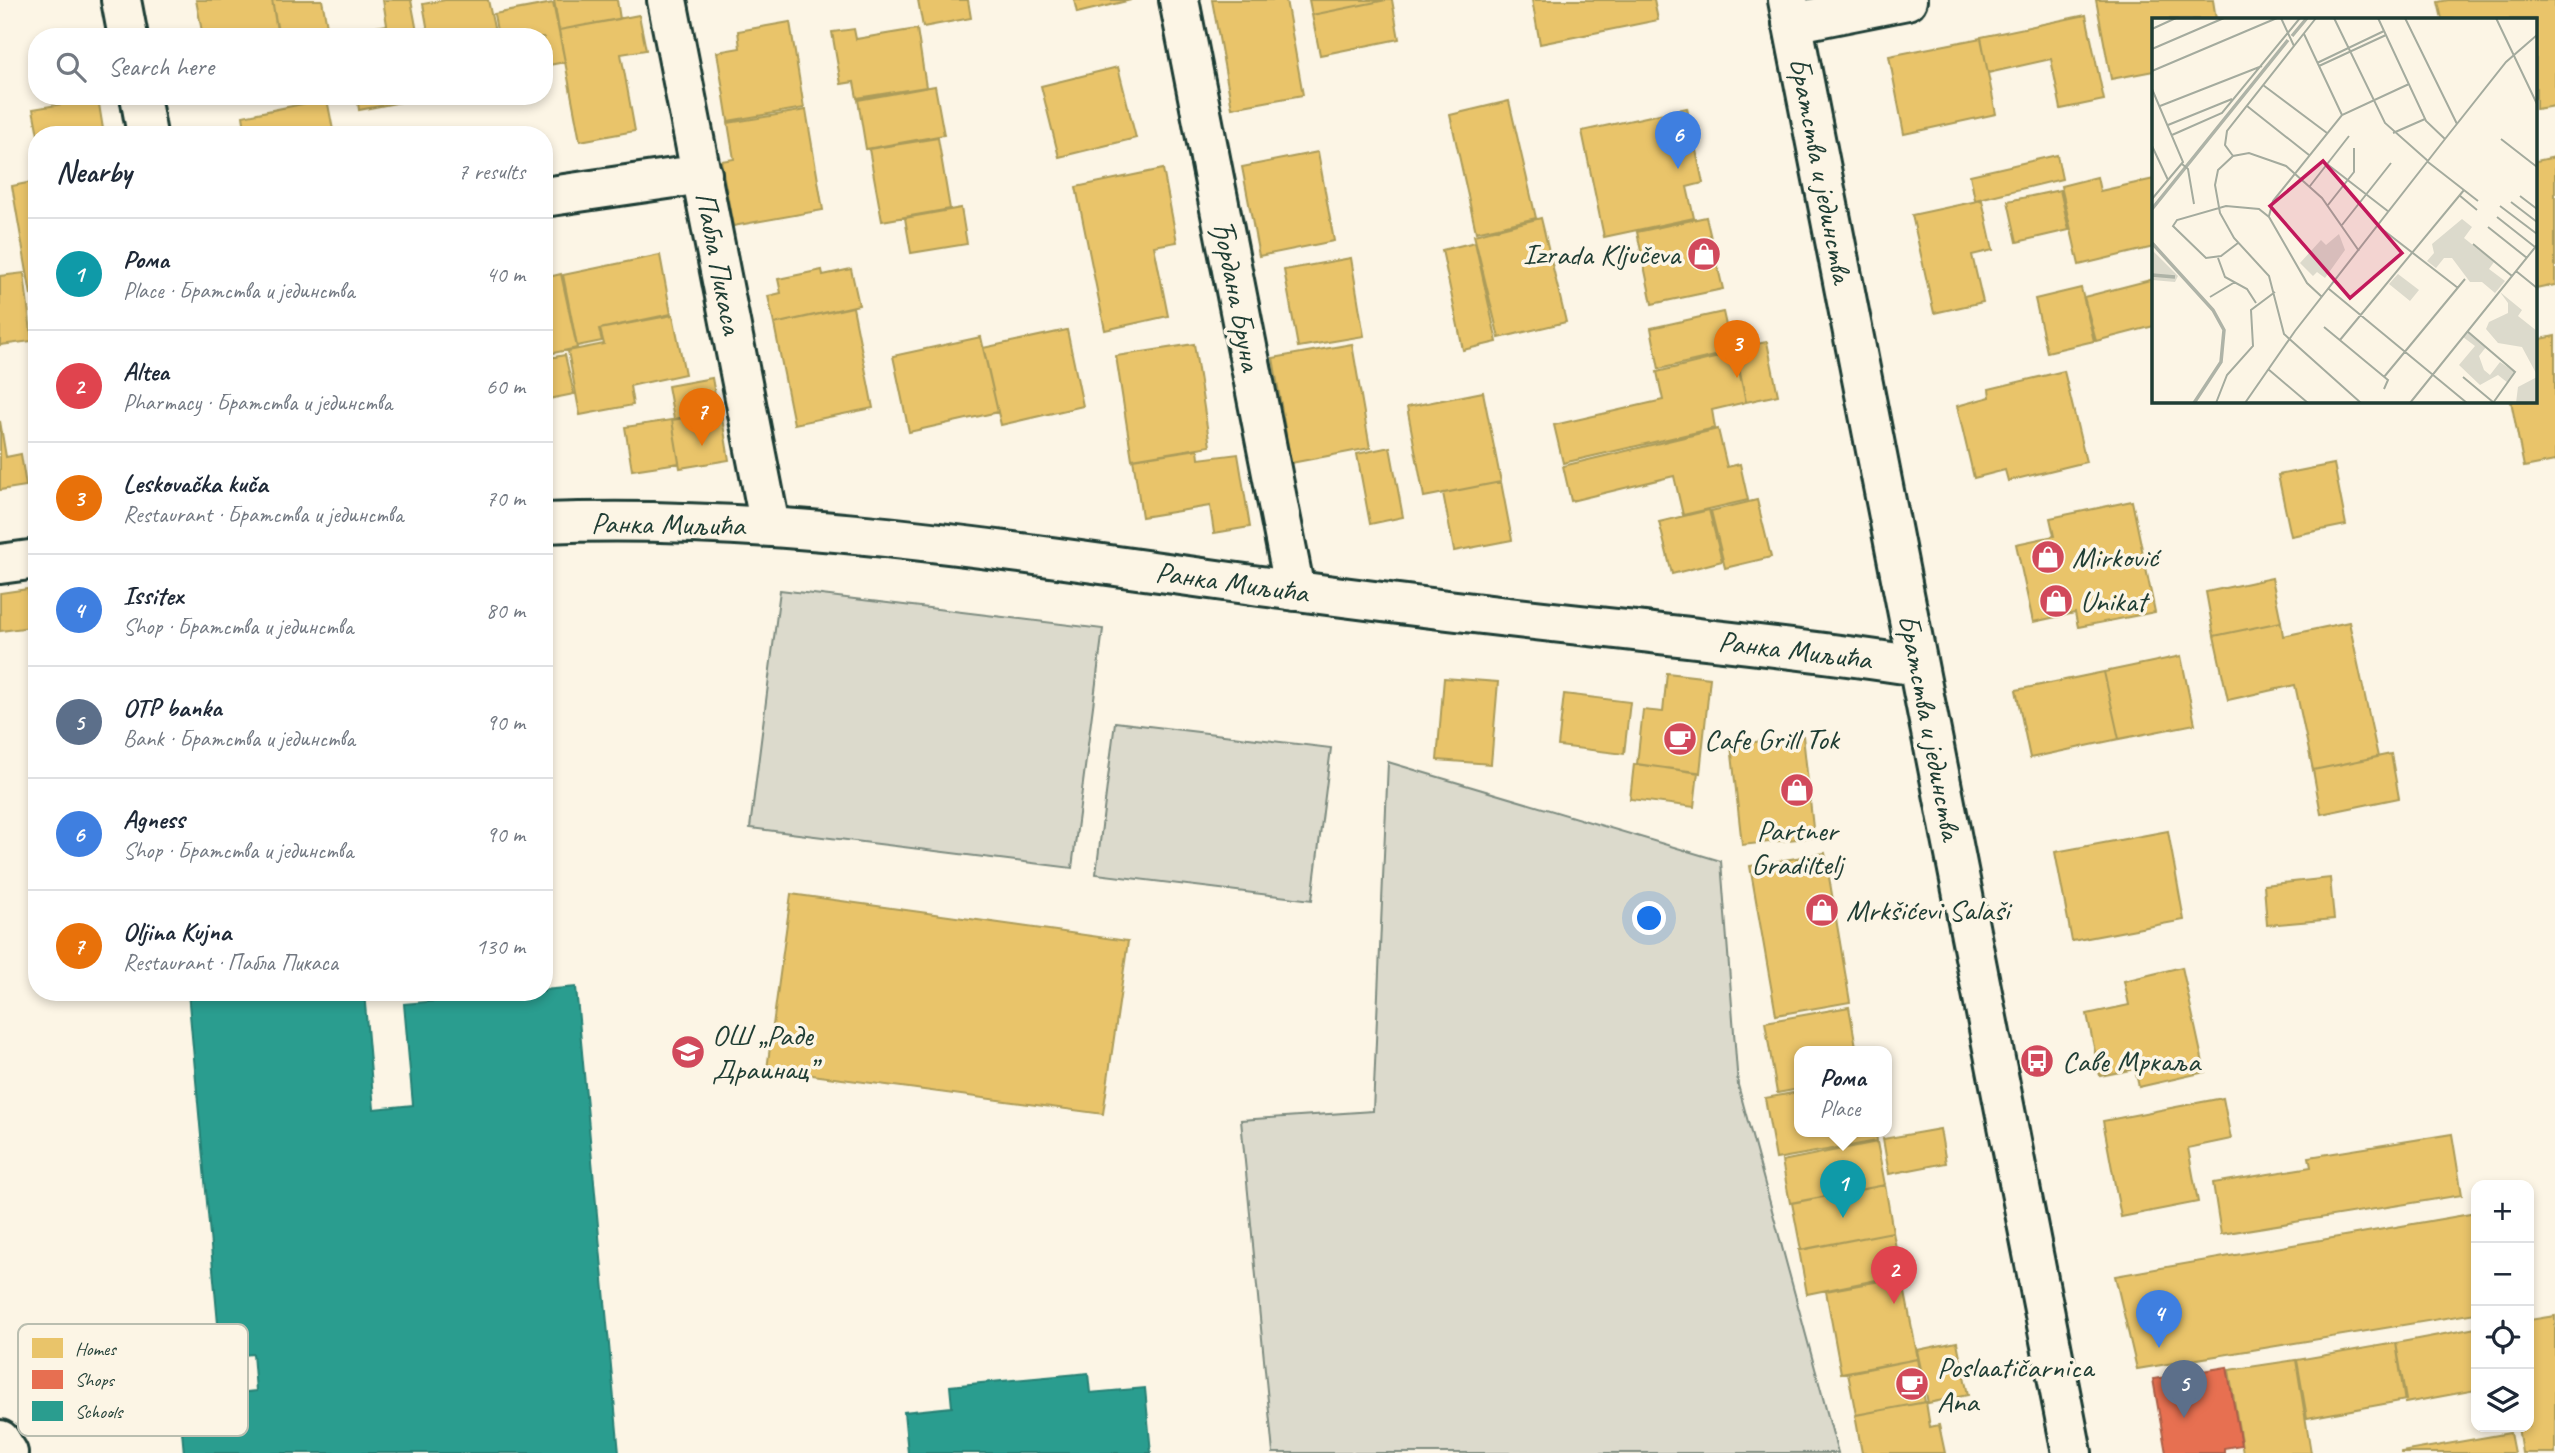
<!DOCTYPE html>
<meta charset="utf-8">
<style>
body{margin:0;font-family:Caveat,sans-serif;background:#f2f2f3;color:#1f2937}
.controls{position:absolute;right:21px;bottom:21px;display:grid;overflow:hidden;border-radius:14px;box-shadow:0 4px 10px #0003}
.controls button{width:63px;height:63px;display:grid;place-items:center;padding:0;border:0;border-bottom:2px solid #e0e1e3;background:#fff;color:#1f2937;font:35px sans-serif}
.you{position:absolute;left:1650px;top:919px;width:24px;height:24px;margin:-18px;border:5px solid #fff;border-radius:50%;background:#1a73e8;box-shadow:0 0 0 10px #1a73e833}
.badge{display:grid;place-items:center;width:46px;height:46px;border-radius:50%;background:#0f766e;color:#fff;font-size:23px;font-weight:700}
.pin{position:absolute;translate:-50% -58px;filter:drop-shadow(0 2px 4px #0008)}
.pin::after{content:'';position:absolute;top:37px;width:24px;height:21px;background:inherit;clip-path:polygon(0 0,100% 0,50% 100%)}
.popup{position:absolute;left:1794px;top:1046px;width:98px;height:91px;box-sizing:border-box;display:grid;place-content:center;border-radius:14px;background:#fff;filter:drop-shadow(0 2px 5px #0005);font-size:23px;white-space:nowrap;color:#747a83}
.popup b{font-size:26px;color:#1f2937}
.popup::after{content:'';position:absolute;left:50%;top:100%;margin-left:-14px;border:14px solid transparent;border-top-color:#fff}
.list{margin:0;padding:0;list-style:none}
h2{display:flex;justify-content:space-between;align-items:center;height:91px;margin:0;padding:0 28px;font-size:30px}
h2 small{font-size:23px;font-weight:400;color:#747a83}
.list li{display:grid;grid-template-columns:46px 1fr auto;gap:21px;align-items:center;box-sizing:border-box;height:112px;padding:0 28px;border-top:2px solid #e0e1e3}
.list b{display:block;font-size:26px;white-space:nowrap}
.list p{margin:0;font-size:23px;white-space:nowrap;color:#747a83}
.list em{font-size:23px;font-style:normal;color:#747a83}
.icon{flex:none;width:38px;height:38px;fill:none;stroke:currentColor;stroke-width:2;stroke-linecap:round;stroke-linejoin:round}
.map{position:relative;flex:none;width:2555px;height:1453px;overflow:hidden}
.search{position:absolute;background:#fff;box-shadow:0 4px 10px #0003;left:28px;top:28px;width:525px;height:77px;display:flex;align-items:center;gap:18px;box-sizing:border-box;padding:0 24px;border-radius:28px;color:#747a83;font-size:26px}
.panel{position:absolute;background:#fff;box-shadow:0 4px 10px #0003;left:28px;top:126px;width:525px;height:875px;border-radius:28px}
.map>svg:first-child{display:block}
</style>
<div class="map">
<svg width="2555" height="1453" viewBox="0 0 2555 1453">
<rect width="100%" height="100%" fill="#fcf5e5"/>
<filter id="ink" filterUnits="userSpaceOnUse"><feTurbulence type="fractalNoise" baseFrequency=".0143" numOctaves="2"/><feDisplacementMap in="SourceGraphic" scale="14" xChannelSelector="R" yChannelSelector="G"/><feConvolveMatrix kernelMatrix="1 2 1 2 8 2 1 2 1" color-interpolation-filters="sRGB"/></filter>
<g filter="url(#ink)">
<path fill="#dcdacc" stroke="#7e8c80" stroke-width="2" d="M 780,590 L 1103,629 L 1072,868 L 750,828 Z
M 1115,722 L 1331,748 L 1312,900 L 1096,874 Z
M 1388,762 L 1721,861 L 1738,1085 L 1838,1453 L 1273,1453 L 1241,1120 L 1373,1111 Z"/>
<path fill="#e9c46a" stroke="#ac9c5a" stroke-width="2" d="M 196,0 L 272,0 L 278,37 L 203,37 Z
M 272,0 L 322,0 L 329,36 L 279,37 Z
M 383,0 L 411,0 L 418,37 L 336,37 L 335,34 L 387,25 Z
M 445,0 L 488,0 L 496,37 L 429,37 L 423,4 Z
M 554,0 L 617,0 L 620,19 L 559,30 Z
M 918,0 L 968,0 L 971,18 L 923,27 Z
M 1074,0 L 1131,0 L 1077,13 Z
M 1212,0 L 1286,0 L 1303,95 L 1232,108 Z
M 1309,0 L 1386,0 L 1312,15 Z
M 1386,0 L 1392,0 L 1399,39 L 1320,55 L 1312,15 Z
M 1532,0 L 1654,0 L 1658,20 L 1540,44 Z
M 2096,0 L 2213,0 L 2216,19 L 2154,19 L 2154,71 L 2111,79 Z
M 2448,0 L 2555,0 L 2555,106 L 2536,109 L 2536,19 L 2442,19 L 2438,2 Z
M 553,3 L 565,62 L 544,66 L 544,37 L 498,37 L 494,14 Z
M 639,15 L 646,50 L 621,54 L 635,131 L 580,141 L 559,30 Z
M 2086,15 L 2104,100 L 2061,109 L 2051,59 L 1988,73 L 1981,37 Z
M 790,22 L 804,108 L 728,121 L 717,52 L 740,48 L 738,31 Z
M 854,29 L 856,39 L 917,29 L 926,87 L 857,98 L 854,82 L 841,84 L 832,32 Z
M 1981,38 L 1996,114 L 1904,134 L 1889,56 Z
M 1118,67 L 1136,138 L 1059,157 L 1041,86 Z
M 935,86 L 944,135 L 866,149 L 858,100 Z
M 357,96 L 417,96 L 417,99 L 359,110 Z
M 98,98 L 104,135 L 38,135 L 33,109 Z
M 327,99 L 334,135 L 246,135 L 243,116 Z
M 1509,101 L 1536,218 L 1476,232 L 1450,115 Z
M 1687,108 L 1703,183 L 1687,187 L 1694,218 L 1604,237 L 1582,131 Z
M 806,110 L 823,210 L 733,226 L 721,161 L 734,159 L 728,123 Z
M 938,138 L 950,209 L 882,221 L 869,149 Z
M 1318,152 L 1334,241 L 1259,256 L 1242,167 Z
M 2057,155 L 2062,179 L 1975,200 L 1970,175 Z
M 2555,157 L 2555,285 L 2536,289 L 2536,161 Z
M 1163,169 L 1177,242 L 1154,246 L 1168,316 L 1105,330 L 1076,187 Z
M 2097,177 L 2100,191 L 2154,179 L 2154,247 L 2079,265 L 2061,186 Z
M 37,181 L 37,294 L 31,295 L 12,186 Z
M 2060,190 L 2069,230 L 2017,242 L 2008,201 Z
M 1982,200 L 1993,250 L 1972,255 L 1983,302 L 1934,313 L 1912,215 Z
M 961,208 L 967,244 L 911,253 L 905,218 Z
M 1706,217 L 1723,289 L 1652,304 L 1637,232 Z
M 1541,218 L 1566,322 L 1499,338 L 1474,235 Z
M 1475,242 L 1497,342 L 1463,350 L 1442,250 Z
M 660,255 L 671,314 L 599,329 L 602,341 L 577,346 L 563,275 Z
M 1351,258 L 1364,336 L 1298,347 L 1284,270 Z
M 851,269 L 859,305 L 774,324 L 768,296 L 781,293 L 778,279 L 822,270 L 823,275 Z
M 24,273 L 32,341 L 0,345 L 0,276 Z
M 561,274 L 577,348 L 544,355 L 544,278 Z
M 2154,279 L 2154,326 L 2096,341 L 2084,297 Z
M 2081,288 L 2094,341 L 2047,352 L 2035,299 Z
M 853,307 L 873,408 L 794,424 L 774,324 Z
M 1723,312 L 1732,352 L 1659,369 L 1651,328 Z
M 673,315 L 685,374 L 630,386 L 633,405 L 580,415 L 568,351 L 604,344 L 600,329 Z
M 1067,330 L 1083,406 L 1001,425 L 983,348 Z
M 2555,336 L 2555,461 L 2524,467 L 2511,401 L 2536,401 L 2536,340 Z
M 981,337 L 998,412 L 909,432 L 893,356 Z
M 1767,342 L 1778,395 L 1746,402 L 1735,348 Z
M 1194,344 L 1210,446 L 1132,459 L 1116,356 Z
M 1352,344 L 1370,448 L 1291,463 L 1273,358 Z
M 1735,353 L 1746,402 L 1712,410 L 1715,428 L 1563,463 L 1554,425 L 1663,400 L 1657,372 Z
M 565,355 L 574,394 L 544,400 L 544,359 Z
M 2064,371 L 2086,462 L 2008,481 L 2005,470 L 1974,478 L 1957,406 L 1990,397 L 1989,389 Z
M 712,378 L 718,411 L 674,419 L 668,386 Z
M 1483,392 L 1501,482 L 1424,497 L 1407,407 Z
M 721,412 L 729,460 L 680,468 L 672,420 Z
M 672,420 L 679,463 L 632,470 L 625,427 Z
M 0,421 L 6,457 L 21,454 L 26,486 L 0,490 Z
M 1718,429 L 1727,467 L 1740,464 L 1748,500 L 1683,515 L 1674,476 L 1571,501 L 1563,466 Z
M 1390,447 L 1403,517 L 1370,524 L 1357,454 Z
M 1198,449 L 1199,459 L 1238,454 L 1250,527 L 1214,533 L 1210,506 L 1142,517 L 1133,459 Z
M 2334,464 L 2346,525 L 2291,536 L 2278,475 Z
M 1501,482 L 1512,540 L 1454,551 L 1443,493 Z
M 1757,500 L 1771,557 L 1725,568 L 1711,511 Z
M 2132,501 L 2155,612 L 2078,627 L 2075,613 L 2033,622 L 2016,544 L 2054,536 L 2050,518 Z
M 1709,510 L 1722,561 L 1672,574 L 1659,522 Z
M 2272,578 L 2281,622 L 2214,636 L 2206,592 Z
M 28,589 L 32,627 L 0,631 L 0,593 Z
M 2281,622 L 2283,636 L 2349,622 L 2378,757 L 2313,770 L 2295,685 L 2228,700 L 2214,636 Z
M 2181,656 L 2195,724 L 2119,739 L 2104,672 Z
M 2104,672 L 2119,739 L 2030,758 L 2016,690 Z
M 1667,673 L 1710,678 L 1700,773 L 1637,764 L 1643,710 L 1663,712 Z
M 1444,678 L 1498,682 L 1491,764 L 1437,760 Z
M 1564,694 L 1630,702 L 1624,754 L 1558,746 Z
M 1803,736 L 1814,837 L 1742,845 L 1731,745 Z
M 2391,754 L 2399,798 L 2321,814 L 2313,770 Z
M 1634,764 L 1698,772 L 1694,807 L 1630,799 Z
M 2168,831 L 2184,920 L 2072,941 L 2055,852 Z
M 1825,853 L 1850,1002 L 1776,1015 L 1750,866 Z
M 2330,878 L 2334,919 L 2267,925 L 2264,885 Z
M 791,894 L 1128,941 L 1103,1114 L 767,1069 Z
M 2182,967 L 2205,1072 L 2139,1087 L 2135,1069 L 2100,1076 L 2087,1014 L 2129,1005 L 2124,981 Z
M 1849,1007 L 1857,1052 L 1799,1052 L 1799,1089 L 1777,1093 L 1765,1022 Z
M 1799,1092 L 1799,1132 L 1876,1132 L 1877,1141 L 1776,1159 L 1765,1098 Z
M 2223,1098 L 2231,1139 L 2188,1148 L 2198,1202 L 2121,1217 L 2103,1121 Z
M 1940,1129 L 1946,1163 L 1889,1174 L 1883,1139 Z
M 2452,1134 L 2462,1195 L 2221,1234 L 2213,1183 L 2311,1167 L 2309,1157 Z
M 1877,1142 L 1885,1185 L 1790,1203 L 1782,1161 Z
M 1885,1185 L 1893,1232 L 1801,1250 L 1792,1203 Z
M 2476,1213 L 2476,1313 L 2137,1369 L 2115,1276 Z
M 1893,1232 L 1901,1275 L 1807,1294 L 1799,1250 Z
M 1902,1277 L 1918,1359 L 1841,1373 L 1826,1291 Z
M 2555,1316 L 2555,1453 L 2522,1453 L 2518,1427 L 2529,1427 L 2529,1320 Z
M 2476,1328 L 2476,1390 L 2405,1403 L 2396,1343 Z
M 1957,1342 L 1968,1395 L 1928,1403 L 1917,1350 Z
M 2396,1343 L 2406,1400 L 2307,1418 L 2297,1360 Z
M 1917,1359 L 1925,1402 L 1856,1415 L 1848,1373 Z
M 2296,1360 L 2311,1453 L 2243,1453 L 2229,1370 Z
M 1926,1402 L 1930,1427 L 1939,1425 L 1945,1453 L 1862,1453 L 1855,1415 Z
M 2510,1433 L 2514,1453 L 2401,1453 L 2401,1452 Z"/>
<path fill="#e76f51" stroke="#ab6048" stroke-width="2" d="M 2227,1367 L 2241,1445 L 2224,1448 L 2224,1453 L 2166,1453 L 2153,1379 Z"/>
<path fill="#2a9d8f" stroke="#278074" stroke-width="2" d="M 576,987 L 619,1453 L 184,1453 L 179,1399 L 256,1391 L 253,1354 L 221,1357 L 188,992 L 364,992 L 374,1109 L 413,1105 L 404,1004 L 544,992 L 544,990 Z
M 1088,1373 L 1090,1393 L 1145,1388 L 1151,1453 L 908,1453 L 904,1412 L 952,1407 L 950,1386 Z"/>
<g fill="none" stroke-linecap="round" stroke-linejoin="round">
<g stroke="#1f3d34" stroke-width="44">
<path id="minor" d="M 121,0 L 128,37
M 667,0 L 770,526
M 1179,0 L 1295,591
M 1792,23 L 1907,0
M 140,96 L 147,135
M 544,197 L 702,174
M 544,523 C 796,513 1048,558 1297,591 C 1409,606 1522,619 1635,631 C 1729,642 1824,651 1917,666
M 0,564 L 37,559
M 0,1440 L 8,1453"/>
</g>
<g stroke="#1f3d34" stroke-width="44">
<path id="tertiary" d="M 1788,0 L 2072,1453"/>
</g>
<use href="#minor" stroke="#fcf5e5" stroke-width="38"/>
<use href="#tertiary" stroke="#fcf5e5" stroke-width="38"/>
</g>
</g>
<defs>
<g id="shop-disc" transform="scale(1.75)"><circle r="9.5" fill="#d1495b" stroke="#fcf5e5"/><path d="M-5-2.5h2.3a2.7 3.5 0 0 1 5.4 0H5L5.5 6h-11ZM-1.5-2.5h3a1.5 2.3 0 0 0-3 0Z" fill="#fff"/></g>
<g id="cafe-disc" transform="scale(1.75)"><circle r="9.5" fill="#d1495b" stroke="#fcf5e5"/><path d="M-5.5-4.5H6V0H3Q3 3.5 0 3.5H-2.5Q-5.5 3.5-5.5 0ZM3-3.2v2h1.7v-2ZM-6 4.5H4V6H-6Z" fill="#fff"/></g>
<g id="school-disc" transform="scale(1.75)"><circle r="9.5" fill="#d1495b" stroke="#fcf5e5"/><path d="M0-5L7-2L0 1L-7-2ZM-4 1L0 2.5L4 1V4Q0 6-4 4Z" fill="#fff"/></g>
<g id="bus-disc" transform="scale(1.75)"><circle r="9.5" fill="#d1495b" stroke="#fcf5e5"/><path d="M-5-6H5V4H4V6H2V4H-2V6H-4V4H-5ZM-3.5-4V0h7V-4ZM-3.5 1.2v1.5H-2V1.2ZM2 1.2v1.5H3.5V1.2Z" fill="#fff"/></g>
</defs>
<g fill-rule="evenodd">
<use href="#shop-disc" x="1704" y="254"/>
<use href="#shop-disc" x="2048" y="557"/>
<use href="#shop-disc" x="2056" y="601"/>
<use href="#cafe-disc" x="1680" y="739"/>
<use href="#shop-disc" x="1797" y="790"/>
<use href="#shop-disc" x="1822" y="910"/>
<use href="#school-disc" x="688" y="1052"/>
<use href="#bus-disc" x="2037" y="1061"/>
<use href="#cafe-disc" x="1912" y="1384"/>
</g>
<g text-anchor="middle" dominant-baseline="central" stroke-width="7" stroke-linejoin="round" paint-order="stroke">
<g font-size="30" fill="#1f3d34" stroke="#fcf5e5">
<text transform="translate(1821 170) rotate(79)">Братства и јединства</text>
<text transform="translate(719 263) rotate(79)">Пабла Пикаса</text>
<text transform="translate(1237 295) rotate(79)">Ђордана Бруна</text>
<text transform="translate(668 524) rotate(1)">Ранка Миљића</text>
<text transform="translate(1232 582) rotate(8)">Ранка Миљића</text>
<text transform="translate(1795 650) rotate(7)">Ранка Миљића</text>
<text transform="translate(1930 727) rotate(79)">Братства и јединства</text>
</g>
<g font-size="30" fill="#1f3d34" stroke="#fcf5e5" text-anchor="start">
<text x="1680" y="254" text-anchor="end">Izrada Ključeva</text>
<text x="2072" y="557">Mirković</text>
<text x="2080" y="601">Unikat</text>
<text x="1704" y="739">Cafe Grill Tok</text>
<text x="1797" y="830" text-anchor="middle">Partner<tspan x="1797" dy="34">Gradiltelj</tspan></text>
<text x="1846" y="910">Mrkšićevi Salaši</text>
<text x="712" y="1035">ОШ „Раде<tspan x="712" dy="34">Драинац”</tspan></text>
<text x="2062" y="1061">Саве Мркаља</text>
<text x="1937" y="1367">Poslaatičarnica<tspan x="1937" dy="34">Ana</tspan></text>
</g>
</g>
<g transform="translate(2152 18)">
<rect width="385" height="385" fill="#fcf5e5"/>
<path d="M 310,201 L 320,209 L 312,220 L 342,244 L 337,251 L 353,263 L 343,275 L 330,264 L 318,264 L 300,240 L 292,240 L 284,250 L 275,243 L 282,235 L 280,226 ZM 187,216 L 193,232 L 173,260 L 165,254 L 161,258 L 148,245 L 169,222 L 174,227 ZM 0,232 L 26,258 L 23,264 L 0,262 ZM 246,256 L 267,272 L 258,283 L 237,266 ZM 348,274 L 370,292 L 366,298 L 385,313 L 385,357 L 370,329 L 346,325 L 334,311 L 337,304 L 356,295 L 356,285 ZM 315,313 L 334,329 L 327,338 L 332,352 L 338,357 L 348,344 L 363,354 L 356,365 L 346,357 L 328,367 L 307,347 L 323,328 L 311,319 ZM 385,359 L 385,385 L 364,385 L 366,369 Z" fill="#dcdacc"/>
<path fill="none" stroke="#aeb3a7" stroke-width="3.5" d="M 140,18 L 155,0M 0,191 L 136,22M 0,225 L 61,292 L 72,312 L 69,344 L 42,385M 0,257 L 23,259"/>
<path fill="none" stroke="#a4ab9e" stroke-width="2" d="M 129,0 L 142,28M 182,0 L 233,105 L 276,143M 226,0 L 274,103 L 293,121M 253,0 L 305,106M 344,0 L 385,86M 0,11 L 24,0M 152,16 L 190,97M 0,31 L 72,0M 165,45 L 232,13M 167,48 L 234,17M 0,53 L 125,0M 111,67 L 175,115M 0,71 L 31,144 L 0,181M 8,88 L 110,48M 95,88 L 157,137M 16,107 L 80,81M 241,115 L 273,101M 20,117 L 70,95 L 148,0M 349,121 L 385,149M 0,128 L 16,162M 81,138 L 73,127 L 75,113 L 164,0M 276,144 L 326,183M 30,146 L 36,151 L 42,186M 175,146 L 237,194M 158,168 L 197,118M 307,177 L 325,192M 368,178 L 385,191M 359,184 L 385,204M 176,187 L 202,154 L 202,130M 348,188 L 385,216M 117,198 L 121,183 L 190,97 L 257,66M 345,199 L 383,229M 190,207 L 239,145M 226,208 L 306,270M 336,209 L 375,240M 86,225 L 69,238 L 54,240 L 21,208 L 25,202 L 74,188 L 107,191 L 117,199 L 155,265 L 170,279M 321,226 L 360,258M 207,233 L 170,180 L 134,148 L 97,135 L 81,138 L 66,152 L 63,167 L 68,195 L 82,220 L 117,258 L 132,316 L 209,385M 66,240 L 73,259 L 95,271 L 104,285M 364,253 L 385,270M 177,271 L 315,385M 58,279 L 83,264M 172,309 L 236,362 L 232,371M 315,313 L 363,354 L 341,385M 188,322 L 312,172M 116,351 L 156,385M 232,359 L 313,261M 311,359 L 341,384M 64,385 L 75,357 L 101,328 L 99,292 L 123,274M 93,385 L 143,313 L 293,121 L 354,44 L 385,17M 258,385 L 385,227"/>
<path fill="#c2185b" fill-opacity="0.15" stroke="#c2185b" stroke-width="3.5" d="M 171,143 L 250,235 L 198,280 L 118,188 Z"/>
<rect width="385" height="385" fill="none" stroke="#1f3d34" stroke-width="3.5"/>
</g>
<rect x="18" y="1324" width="230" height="112" rx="10" fill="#fcf5e5" stroke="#babeb0" stroke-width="2"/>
<rect x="32" y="1338" width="31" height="20" fill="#e9c46a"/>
<rect x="32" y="1370" width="31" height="19" fill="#e76f51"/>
<rect x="32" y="1401" width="31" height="20" fill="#2a9d8f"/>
<g font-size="19" fill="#1f3d34">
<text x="75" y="1355">Homes</text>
<text x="75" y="1386">Shops</text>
<text x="75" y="1418">Schools</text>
</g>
</svg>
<div class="controls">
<button>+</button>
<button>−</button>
<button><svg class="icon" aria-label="locate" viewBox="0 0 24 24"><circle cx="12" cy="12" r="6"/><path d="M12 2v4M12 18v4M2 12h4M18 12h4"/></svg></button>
<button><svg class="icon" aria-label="layers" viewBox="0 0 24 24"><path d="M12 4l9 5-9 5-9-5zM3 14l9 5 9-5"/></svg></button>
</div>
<div class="you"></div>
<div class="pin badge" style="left:1843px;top:1218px;background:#0f9aa8">1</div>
<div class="popup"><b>Рома</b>Place</div>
<div class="pin badge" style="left:1894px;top:1304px;background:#e0444e">2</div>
<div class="pin badge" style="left:1737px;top:378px;background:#e8710a">3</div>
<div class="pin badge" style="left:2159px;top:1348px;background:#3f7fe0">4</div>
<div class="pin badge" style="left:2184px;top:1418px;background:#5c6f8a">5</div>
<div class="pin badge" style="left:1678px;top:169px;background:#3f7fe0">6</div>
<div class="pin badge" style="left:702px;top:446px;background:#e8710a">7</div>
<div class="search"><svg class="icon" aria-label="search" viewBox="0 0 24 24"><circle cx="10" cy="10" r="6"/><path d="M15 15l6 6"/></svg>Search here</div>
<section class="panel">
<h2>Nearby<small>7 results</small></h2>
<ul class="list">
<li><span class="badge" style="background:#0f9aa8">1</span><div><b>Рома</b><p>Place · Братства и јединства</p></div><em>40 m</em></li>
<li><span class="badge" style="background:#e0444e">2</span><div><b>Altea</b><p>Pharmacy · Братства и јединства</p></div><em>60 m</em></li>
<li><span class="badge" style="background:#e8710a">3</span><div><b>Leskovačka kuča</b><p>Restaurant · Братства и јединства</p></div><em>70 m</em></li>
<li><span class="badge" style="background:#3f7fe0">4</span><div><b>Issitex</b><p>Shop · Братства и јединства</p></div><em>80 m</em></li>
<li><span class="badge" style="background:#5c6f8a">5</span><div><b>OTP banka</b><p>Bank · Братства и јединства</p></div><em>90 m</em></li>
<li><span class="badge" style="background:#3f7fe0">6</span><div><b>Agness</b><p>Shop · Братства и јединства</p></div><em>90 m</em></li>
<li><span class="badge" style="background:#e8710a">7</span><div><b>Oljina Kujna</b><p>Restaurant · Пабла Пикаса</p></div><em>130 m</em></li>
</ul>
</section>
</div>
